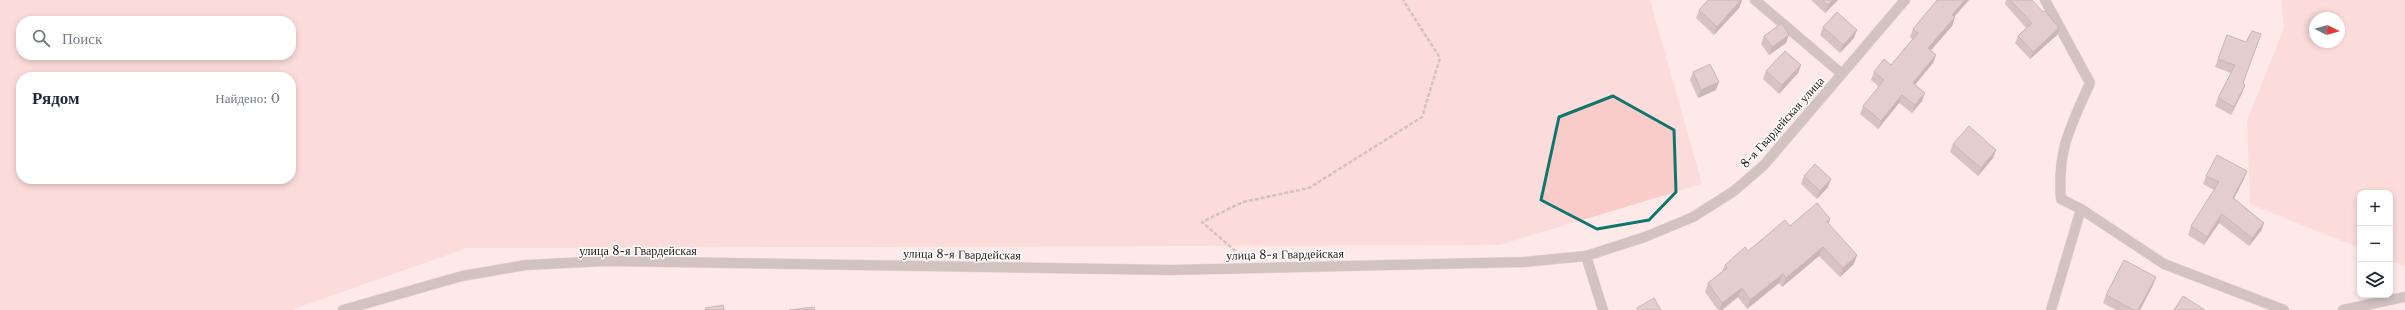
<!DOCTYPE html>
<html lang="ru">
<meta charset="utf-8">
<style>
body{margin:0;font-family:"Libre Baskerville",serif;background:#f6f6f7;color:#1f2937}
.controls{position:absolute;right:12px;bottom:12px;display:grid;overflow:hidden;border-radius:8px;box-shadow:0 2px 6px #0003}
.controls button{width:36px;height:36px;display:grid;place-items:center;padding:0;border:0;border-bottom:1px solid #e0e1e3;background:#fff;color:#1f2937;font:20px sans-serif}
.compass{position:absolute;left:2309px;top:12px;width:36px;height:36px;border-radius:50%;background:#fff;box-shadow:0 2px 6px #0003;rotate:95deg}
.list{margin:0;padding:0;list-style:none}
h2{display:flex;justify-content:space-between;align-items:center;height:52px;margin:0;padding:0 16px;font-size:17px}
h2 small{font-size:13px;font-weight:400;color:#747a83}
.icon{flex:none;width:22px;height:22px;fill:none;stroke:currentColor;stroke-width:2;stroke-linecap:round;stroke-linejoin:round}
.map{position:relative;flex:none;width:2405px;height:310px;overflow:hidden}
.search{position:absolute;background:#fff;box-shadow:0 2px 6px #0003;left:16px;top:16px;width:280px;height:44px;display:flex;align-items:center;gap:10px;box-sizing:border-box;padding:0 14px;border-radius:16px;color:#747a83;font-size:15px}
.panel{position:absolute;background:#fff;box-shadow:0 2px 6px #0003;left:16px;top:72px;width:280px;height:112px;border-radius:16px}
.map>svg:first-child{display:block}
</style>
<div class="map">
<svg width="2405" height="310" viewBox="0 0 2405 310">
<rect width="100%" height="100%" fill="#fdeae8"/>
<path fill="#f9ccc9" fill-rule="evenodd" d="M 0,0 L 1650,0 L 1702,184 L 1499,245 L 467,248 L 291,310 L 0,310 ZM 21,21 L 291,21 L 291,55 L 21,55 ZM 21,77 L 291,77 L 291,179 L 21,179 Z
M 2281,0 L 2405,0 L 2405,266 L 2390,260 L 2390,193 L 2360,193 L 2360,248 L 2250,204 L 2247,121 L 2284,28 ZM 2315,18 L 2339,18 L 2339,42 L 2315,42 Z"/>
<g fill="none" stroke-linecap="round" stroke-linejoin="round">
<g stroke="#d7c6c4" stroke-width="11">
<path id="minor" d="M 1755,0 L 1842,74
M 2045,0 L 2090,83 C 2071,126 2057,149 2061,199 L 2081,209 L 2164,264 L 2284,310
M 1586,256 L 1603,310
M 343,310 L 462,276 L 526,265 L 606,261 L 1171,270 L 1524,262 L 1586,256 L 1645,237 L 1693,217 L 1734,191 L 1764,165 L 1905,0
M 2051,310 L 2081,209
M 2343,310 L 2405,297"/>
</g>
<path stroke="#a09290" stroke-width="2.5" stroke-dasharray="4 2" stroke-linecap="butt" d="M 1240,255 L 1202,222 L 1243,202 L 1309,188 L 1422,117 L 1440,58 L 1403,0"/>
<use href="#minor" stroke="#9e9493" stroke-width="10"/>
</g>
<path fill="#a99694" d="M 1742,0 L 1739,8 L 1714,35 L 1696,18 L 1699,10 Z
M 1811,0 L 1838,0 L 1825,13 Z
M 2006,0 L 2032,0 L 2057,35 L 2030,59 L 2015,43 L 2018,36 L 2026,28 L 2005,4 Z
M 1955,17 L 1952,26 L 1931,50 L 1936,55 L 1933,63 L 1915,84 L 1922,101 L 1912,113 L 1899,103 L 1878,129 L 1860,114 L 1863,106 L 1879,87 L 1871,80 L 1874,72 L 1891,65 L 1912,39 L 1910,37 L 1913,29 Z
M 1823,27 L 1854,38 L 1840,53 L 1820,35 Z
M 2227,35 L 2243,83 L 2245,85 L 2242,93 L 2231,115 L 2215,106 L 2218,98 L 2231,73 L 2215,67 Z
M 1764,36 L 1786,43 L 1769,55 L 1761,44 Z
M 1801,65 L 1798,73 L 1779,94 L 1763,79 L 1766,71 Z
M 1693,72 L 1716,90 L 1698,98 L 1690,80 Z
M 1953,144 L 1996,150 L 1993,158 L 1978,176 L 1950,152 Z
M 2247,171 L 2244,179 L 2234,198 L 2264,223 L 2261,231 L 2249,246 L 2219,223 L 2204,245 L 2188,235 L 2191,226 L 2214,190 L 2203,184 L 2206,176 Z
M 1804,176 L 1828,187 L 1817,199 L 1801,184 Z
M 1829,224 L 1854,264 L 1840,277 L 1819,256 L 1782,287 L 1779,283 L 1747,309 L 1738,297 L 1722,310 L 1718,310 L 1705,292 L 1708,283 L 1722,272 L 1725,265 L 1790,226 Z
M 2153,285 L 2140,310 L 2116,310 L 2103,303 L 2106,295 Z"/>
<path fill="#897a78" d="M 1742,0 L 1739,8 L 1714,35 L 1717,27 Z
M 1833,0 L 1838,0 L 1825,13 L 1828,5 Z
M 1965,0 L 1969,0 L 1949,23 L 1952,15 Z
M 1955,17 L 1952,26 L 1926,56 L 1928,48 Z
M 2059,28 L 2057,35 L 2030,59 L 2033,52 Z
M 1857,30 L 1854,38 L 1840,53 L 1843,45 Z
M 1789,35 L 1786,43 L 1769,55 L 1772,47 Z
M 1936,55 L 1933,63 L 1910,91 L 1913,83 Z
M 1801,65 L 1798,73 L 1779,94 L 1782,85 Z
M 1719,82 L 1716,90 L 1698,98 L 1701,90 Z
M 2245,85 L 2242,93 L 2231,115 L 2234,107 Z
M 1925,93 L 1922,101 L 1912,113 L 1915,105 Z
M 1902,95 L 1899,103 L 1878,129 L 1881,121 Z
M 1996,150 L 1993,158 L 1978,176 L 1981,168 Z
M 2247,171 L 2244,179 L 2230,206 L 2233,198 Z
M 1831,179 L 1828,187 L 1817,199 L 1820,191 Z
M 2222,214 L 2219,223 L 2204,245 L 2207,237 Z
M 1830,219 L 1827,228 L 1827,222 Z
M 2264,223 L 2261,231 L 2249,246 L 2252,238 Z
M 1823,247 L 1819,256 L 1782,287 L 1786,278 Z
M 1857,255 L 1854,264 L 1840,277 L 1843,268 Z
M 1783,274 L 1779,283 L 1747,309 L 1750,300 Z
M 2156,277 L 2153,285 L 2140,310 L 2138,310 Z
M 1742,288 L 1738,297 L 1722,310 L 1720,310 L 1722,303 Z"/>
<path fill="#c4aeac" stroke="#897a78" d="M 1708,0 L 1741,0 L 1717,27 L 1699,10 Z
M 1822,0 L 1833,0 L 1828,5 Z
M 1937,0 L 1965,0 L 1952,15 L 1955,17 L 1928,48 L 1936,55 L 1913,83 L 1925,93 L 1915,105 L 1902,95 L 1881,121 L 1863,106 L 1884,80 L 1874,72 L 1884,59 L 1891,65 L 1918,33 L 1913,29 Z
M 2010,0 L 2032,0 L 2043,12 L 2045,11 L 2059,28 L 2033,52 L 2018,36 L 2032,23 Z
M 1837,12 L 1857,30 L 1843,45 L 1823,27 Z
M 1782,23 L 1789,35 L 1772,47 L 1764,36 Z
M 2252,31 L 2261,34 L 2243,83 L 2245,85 L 2234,107 L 2218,98 L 2235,65 L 2218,59 L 2227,35 L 2246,42 Z
M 1785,51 L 1801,65 L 1782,85 L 1766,71 Z
M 1710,64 L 1719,82 L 1701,90 L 1693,72 Z
M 1969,126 L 1996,150 L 1981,168 L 1953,144 Z
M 2217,155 L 2247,171 L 2233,198 L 2264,223 L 2252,238 L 2222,214 L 2207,237 L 2191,226 L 2219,182 L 2206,176 Z
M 1815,164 L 1831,179 L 1820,191 L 1804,176 Z
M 1817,203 L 1830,219 L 1827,222 L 1857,255 L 1843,268 L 1823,247 L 1786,278 L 1783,274 L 1750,300 L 1742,288 L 1722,303 L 1708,283 L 1727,268 L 1725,265 L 1745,247 L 1748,251 L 1785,220 L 1790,226 Z
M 2124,260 L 2156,277 L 2138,310 L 2134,310 L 2106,295 Z
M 2183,296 L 2205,310 L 2174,310 Z
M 1654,298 L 1661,310 L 1638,310 L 1637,308 Z
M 723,305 L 724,310 L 706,310 L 705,308 Z
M 814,307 L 815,310 L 789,310 Z"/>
<path d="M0 0H2405V310H0ZM 1613,96 L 1674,130 L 1676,192 L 1649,220 L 1597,229 L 1541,200 L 1559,117 Z" fill="#fdeae8" fill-opacity=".55" fill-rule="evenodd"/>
<path fill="none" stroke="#0f766e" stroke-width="3" stroke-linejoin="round" d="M 1613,96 L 1674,130 L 1676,192 L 1649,220 L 1597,229 L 1541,200 L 1559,117 Z"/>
<g text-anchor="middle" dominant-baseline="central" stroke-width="3" stroke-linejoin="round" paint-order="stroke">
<g font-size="12" fill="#28201f" stroke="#fff">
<text transform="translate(1782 122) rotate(-48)">8-я Гвардейская улица</text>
<text x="638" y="250">улица 8-я Гвардейская</text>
<text transform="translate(962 254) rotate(1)">улица 8-я Гвардейская</text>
<text transform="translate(1285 254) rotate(-1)">улица 8-я Гвардейская</text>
</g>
</g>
</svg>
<div class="controls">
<button>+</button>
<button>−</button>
<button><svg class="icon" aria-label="layers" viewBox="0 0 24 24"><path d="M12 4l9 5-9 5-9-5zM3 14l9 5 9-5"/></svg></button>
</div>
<svg class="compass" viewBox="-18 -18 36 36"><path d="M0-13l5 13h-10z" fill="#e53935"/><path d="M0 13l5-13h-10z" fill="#747a83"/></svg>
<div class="search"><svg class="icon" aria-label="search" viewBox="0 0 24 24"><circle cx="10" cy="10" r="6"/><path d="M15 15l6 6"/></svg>Поиск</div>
<section class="panel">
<h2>Рядом<small>Найдено: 0</small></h2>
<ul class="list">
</ul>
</section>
</div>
